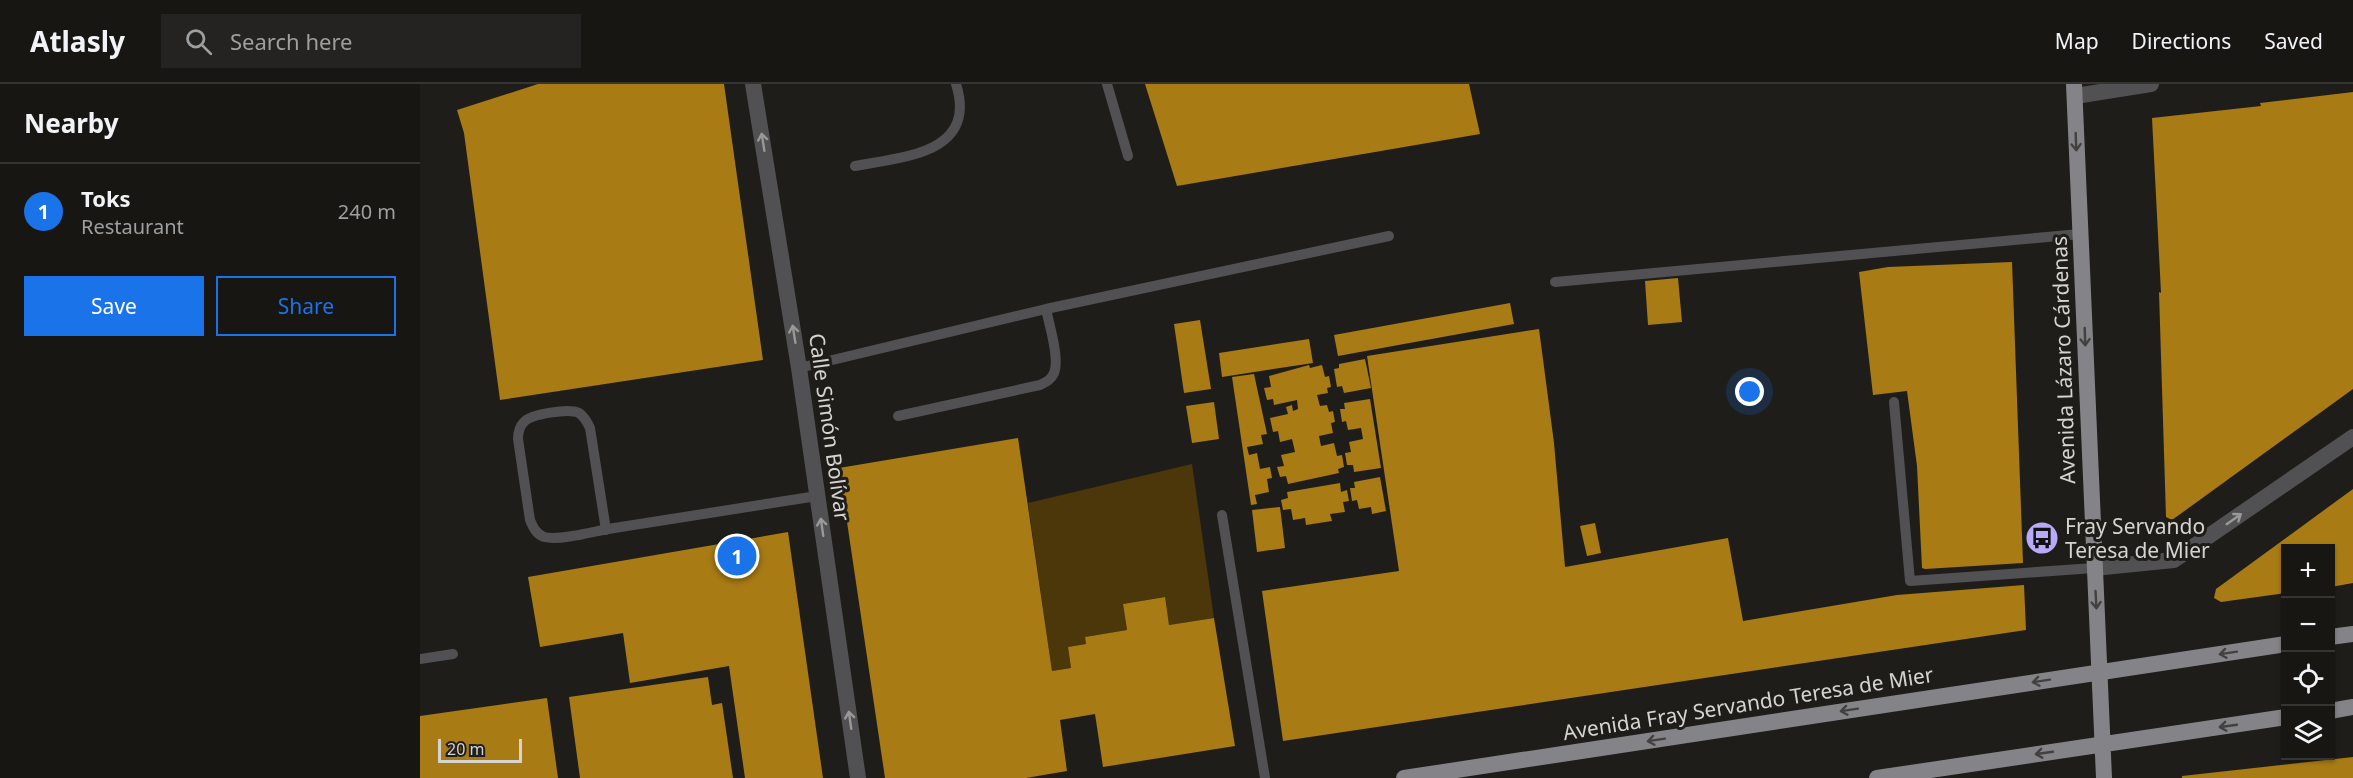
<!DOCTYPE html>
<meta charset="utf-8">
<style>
body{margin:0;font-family:"Noto Sans",sans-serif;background:#242321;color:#f1f3f6}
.controls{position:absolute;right:18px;bottom:18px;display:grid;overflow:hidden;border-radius:0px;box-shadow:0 2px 4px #0004}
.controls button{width:54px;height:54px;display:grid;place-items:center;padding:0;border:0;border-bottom:2px solid #363533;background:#171613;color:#f1f3f6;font:30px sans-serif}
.scale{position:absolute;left:18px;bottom:15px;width:84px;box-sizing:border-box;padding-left:6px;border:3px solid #d5d4d1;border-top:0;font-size:16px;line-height:21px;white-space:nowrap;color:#d5d4d1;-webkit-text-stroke:4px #1f1d19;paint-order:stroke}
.you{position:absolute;left:1330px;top:308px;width:21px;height:21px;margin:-15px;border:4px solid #fff;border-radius:50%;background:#1a73e8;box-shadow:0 0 0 9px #1a73e833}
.badge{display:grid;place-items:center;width:39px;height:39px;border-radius:50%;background:#1a73e8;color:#fff;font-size:20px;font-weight:700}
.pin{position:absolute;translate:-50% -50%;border:3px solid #fff;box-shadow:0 2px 6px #0006}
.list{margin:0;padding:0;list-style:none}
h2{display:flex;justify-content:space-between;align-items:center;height:78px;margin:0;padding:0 24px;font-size:26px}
h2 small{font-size:20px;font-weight:400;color:#9e9fa0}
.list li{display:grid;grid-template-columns:39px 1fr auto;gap:18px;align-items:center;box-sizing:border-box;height:96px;padding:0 24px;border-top:2px solid #363533}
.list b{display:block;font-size:22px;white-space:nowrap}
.list p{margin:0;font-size:20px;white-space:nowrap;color:#9e9fa0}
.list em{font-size:20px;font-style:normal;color:#9e9fa0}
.actions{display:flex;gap:12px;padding:18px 24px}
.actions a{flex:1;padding:14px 0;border:2px solid #1a73e8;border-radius:0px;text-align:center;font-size:21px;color:#1a73e8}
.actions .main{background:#1a73e8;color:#fff}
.icon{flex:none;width:33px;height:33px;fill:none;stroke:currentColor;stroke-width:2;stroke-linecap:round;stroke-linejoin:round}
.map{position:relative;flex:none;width:1933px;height:694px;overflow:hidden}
header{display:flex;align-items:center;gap:36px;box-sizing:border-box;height:84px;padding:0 30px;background:#171613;border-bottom:2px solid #363533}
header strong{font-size:28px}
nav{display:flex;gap:33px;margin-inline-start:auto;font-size:21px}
.search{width:420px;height:54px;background:#242321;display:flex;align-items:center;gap:15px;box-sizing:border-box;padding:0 21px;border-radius:0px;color:#9e9fa0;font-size:22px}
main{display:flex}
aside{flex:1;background:#171613}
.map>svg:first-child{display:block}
</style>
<header>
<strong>Atlasly</strong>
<div class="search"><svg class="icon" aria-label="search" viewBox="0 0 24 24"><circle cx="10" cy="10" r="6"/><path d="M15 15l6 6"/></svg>Search here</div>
<nav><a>Map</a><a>Directions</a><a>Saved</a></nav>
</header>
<main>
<aside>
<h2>Nearby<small></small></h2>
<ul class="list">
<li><span class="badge">1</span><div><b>Toks</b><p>Restaurant</p></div><em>240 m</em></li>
</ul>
<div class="actions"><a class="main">Save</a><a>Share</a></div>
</aside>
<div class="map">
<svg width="1933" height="694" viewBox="0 0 1933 694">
<rect width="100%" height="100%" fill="#1f1d19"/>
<path fill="#4c370a" d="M 772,380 L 794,534 L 749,541 L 744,513 L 703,520 L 707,546 L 665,553 L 666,560 L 648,563 L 651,584 L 632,587 L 608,419 Z"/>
<path fill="#a87b14" d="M 118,0 L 304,0 L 343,276 L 80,316 L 44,49 L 37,26 Z
M 725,0 L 1049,0 L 1060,50 L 757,102 Z
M 1933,8 L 1933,305 L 1752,436 L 1746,433 L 1739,208 L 1741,209 L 1732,34 L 1841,22 L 1840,19 Z
M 1592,178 L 1603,479 L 1505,485 L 1502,484 L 1497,382 L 1487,307 L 1453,311 L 1439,188 L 1468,183 Z
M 1258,194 L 1262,238 L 1228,241 L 1225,197 Z
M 1090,219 L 1094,240 L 918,272 L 914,251 Z
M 780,236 L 791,305 L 764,309 L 754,240 Z
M 1119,245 L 1134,359 L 1145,483 L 1308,454 L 1323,537 L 1477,511 L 1604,501 L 1606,546 L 863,657 L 842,507 L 979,487 L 947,272 Z
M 889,255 L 893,279 L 802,293 L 799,269 Z
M 945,275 L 951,304 L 924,309 L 922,302 L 917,303 L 914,285 L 919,284 L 919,280 Z
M 889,281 L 890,284 L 902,281 L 905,293 L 909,292 L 911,303 L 907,304 L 908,309 L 897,311 L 900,322 L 907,321 L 909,328 L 913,327 L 915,338 L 911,339 L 913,349 L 899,352 L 901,362 L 914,359 L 917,372 L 922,371 L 924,383 L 918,385 L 919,389 L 868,400 L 866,392 L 860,393 L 857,383 L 864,382 L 861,371 L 875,368 L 872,355 L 860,358 L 858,347 L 853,348 L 850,334 L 868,330 L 866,323 L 872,321 L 873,327 L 878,325 L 877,316 L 854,321 L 853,315 L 847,316 L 844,304 L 851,303 L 849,292 Z
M 834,290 L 847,350 L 841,351 L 843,360 L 827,363 L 829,371 L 837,369 L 840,385 L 850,383 L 852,394 L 847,395 L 849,408 L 835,411 L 837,420 L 831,421 L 812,293 Z
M 950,315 L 961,384 L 934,388 L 933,381 L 927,381 L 925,369 L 931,368 L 929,358 L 943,355 L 941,344 L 928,346 L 926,337 L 922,338 L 920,325 L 925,325 L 924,319 Z
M 794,318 L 799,355 L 772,359 L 766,322 Z
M 598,354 L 632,587 L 651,584 L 648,563 L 666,560 L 665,553 L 707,546 L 703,520 L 745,513 L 749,541 L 794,534 L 815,662 L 683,683 L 675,630 L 640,636 L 647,687 L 606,694 L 465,694 L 419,384 Z
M 960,393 L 966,427 L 952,430 L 951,423 L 939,425 L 937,416 L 932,417 L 930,404 L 935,404 L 934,398 Z
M 920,399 L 921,408 L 927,406 L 929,417 L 923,418 L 925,428 L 910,430 L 912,437 L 886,441 L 885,434 L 873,436 L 871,425 L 863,426 L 861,416 L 868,414 L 867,408 Z
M 1933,405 L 1933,499 L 1911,503 L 1910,464 L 1866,464 L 1866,509 L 1801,518 L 1794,514 L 1796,505 Z
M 860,423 L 865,464 L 837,468 L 832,426 Z
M 1175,439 L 1181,469 L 1167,472 L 1160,442 Z
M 368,448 L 403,694 L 325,694 L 309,582 L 210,599 L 203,549 L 120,563 L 108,493 Z
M 288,593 L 292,621 L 302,619 L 313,694 L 160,694 L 149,613 Z
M 127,614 L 138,694 L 0,694 L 0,632 Z
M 1933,673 L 1933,694 L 1762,694 L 1762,692 Z"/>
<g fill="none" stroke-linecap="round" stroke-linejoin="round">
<path stroke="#515052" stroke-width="10" d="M 687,0 L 708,72
M 435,82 C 482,73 558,70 536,0
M 1135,198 L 1660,150
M 379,284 L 626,225 L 969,152
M 1474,318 L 1490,497 L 1674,484
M 478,332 L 620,301 C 626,298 631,296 634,289 C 640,275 629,240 626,225
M 802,431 L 845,694
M 186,446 L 170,344 C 167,338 165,333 159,329 C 149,324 111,330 104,338 C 99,343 98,348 98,355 L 110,436 C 113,443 116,450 124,453 C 139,457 172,448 188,445 C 258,434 328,423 397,412
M 0,575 L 33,570"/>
<path stroke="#515052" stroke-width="16" d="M 1655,12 L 1731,0
M 1674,484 L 1754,476 L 1933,353"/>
<path stroke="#515052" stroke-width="16" d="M 333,0 L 379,284 L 438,694"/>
<path stroke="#848488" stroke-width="16" d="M 1654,0 L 1684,694
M 1910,553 L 1933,550
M 1910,627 L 1933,623
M 984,694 L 1866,560
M 1457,694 L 1866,633"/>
</g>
<defs><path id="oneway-shaft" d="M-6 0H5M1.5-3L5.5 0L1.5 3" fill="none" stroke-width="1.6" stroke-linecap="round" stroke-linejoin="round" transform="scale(1.5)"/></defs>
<g stroke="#9a9998">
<use href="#oneway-shaft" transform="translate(343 58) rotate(-99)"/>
<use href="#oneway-shaft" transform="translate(374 250) rotate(-99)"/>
<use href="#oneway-shaft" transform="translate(1814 435) rotate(-35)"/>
<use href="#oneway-shaft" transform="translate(402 443) rotate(-98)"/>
<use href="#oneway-shaft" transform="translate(430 636) rotate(-98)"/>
</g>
<g stroke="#424140">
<use href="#oneway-shaft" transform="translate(1656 58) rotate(88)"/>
<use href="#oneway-shaft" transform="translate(1665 253) rotate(88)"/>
<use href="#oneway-shaft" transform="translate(1676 516) rotate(87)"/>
<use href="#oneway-shaft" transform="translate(1808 569) rotate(171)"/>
<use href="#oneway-shaft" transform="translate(1621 597) rotate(171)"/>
<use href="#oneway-shaft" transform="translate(1429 626) rotate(171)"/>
<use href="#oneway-shaft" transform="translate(1808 642) rotate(172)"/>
<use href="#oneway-shaft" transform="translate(1236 656) rotate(171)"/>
<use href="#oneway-shaft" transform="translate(1624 669) rotate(172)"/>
</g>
<defs>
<g id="bus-disc" transform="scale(1.725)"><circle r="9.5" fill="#b7abf8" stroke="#1f1d19"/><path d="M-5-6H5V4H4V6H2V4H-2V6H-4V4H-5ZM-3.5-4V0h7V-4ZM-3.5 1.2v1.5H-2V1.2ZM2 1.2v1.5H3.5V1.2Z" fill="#111"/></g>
</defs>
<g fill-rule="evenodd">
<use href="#bus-disc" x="1622" y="454"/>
</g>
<g text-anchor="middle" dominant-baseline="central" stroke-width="6" stroke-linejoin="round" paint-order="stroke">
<g font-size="21" fill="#d5d4d1" stroke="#1f1d19">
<text transform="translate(1643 276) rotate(-92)">Avenida Lázaro Cárdenas</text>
<text transform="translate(410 343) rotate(82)">Calle Simón Bolívar</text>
<text transform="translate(1328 619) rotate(-9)">Avenida Fray Servando Teresa de Mier</text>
</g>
<g font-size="21" fill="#d5d4d1" stroke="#1f1d19" text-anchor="start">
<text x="1645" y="442">Fray Servando<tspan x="1645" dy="24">Teresa de Mier</tspan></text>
</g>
</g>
</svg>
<div class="controls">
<button>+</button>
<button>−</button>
<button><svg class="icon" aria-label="locate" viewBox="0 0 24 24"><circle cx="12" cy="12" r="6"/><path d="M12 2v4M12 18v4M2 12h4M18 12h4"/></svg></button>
<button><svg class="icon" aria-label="layers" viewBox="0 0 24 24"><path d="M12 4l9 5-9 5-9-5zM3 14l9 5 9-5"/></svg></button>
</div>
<div class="scale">20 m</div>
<div class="you"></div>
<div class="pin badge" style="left:317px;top:472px">1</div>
</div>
</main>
